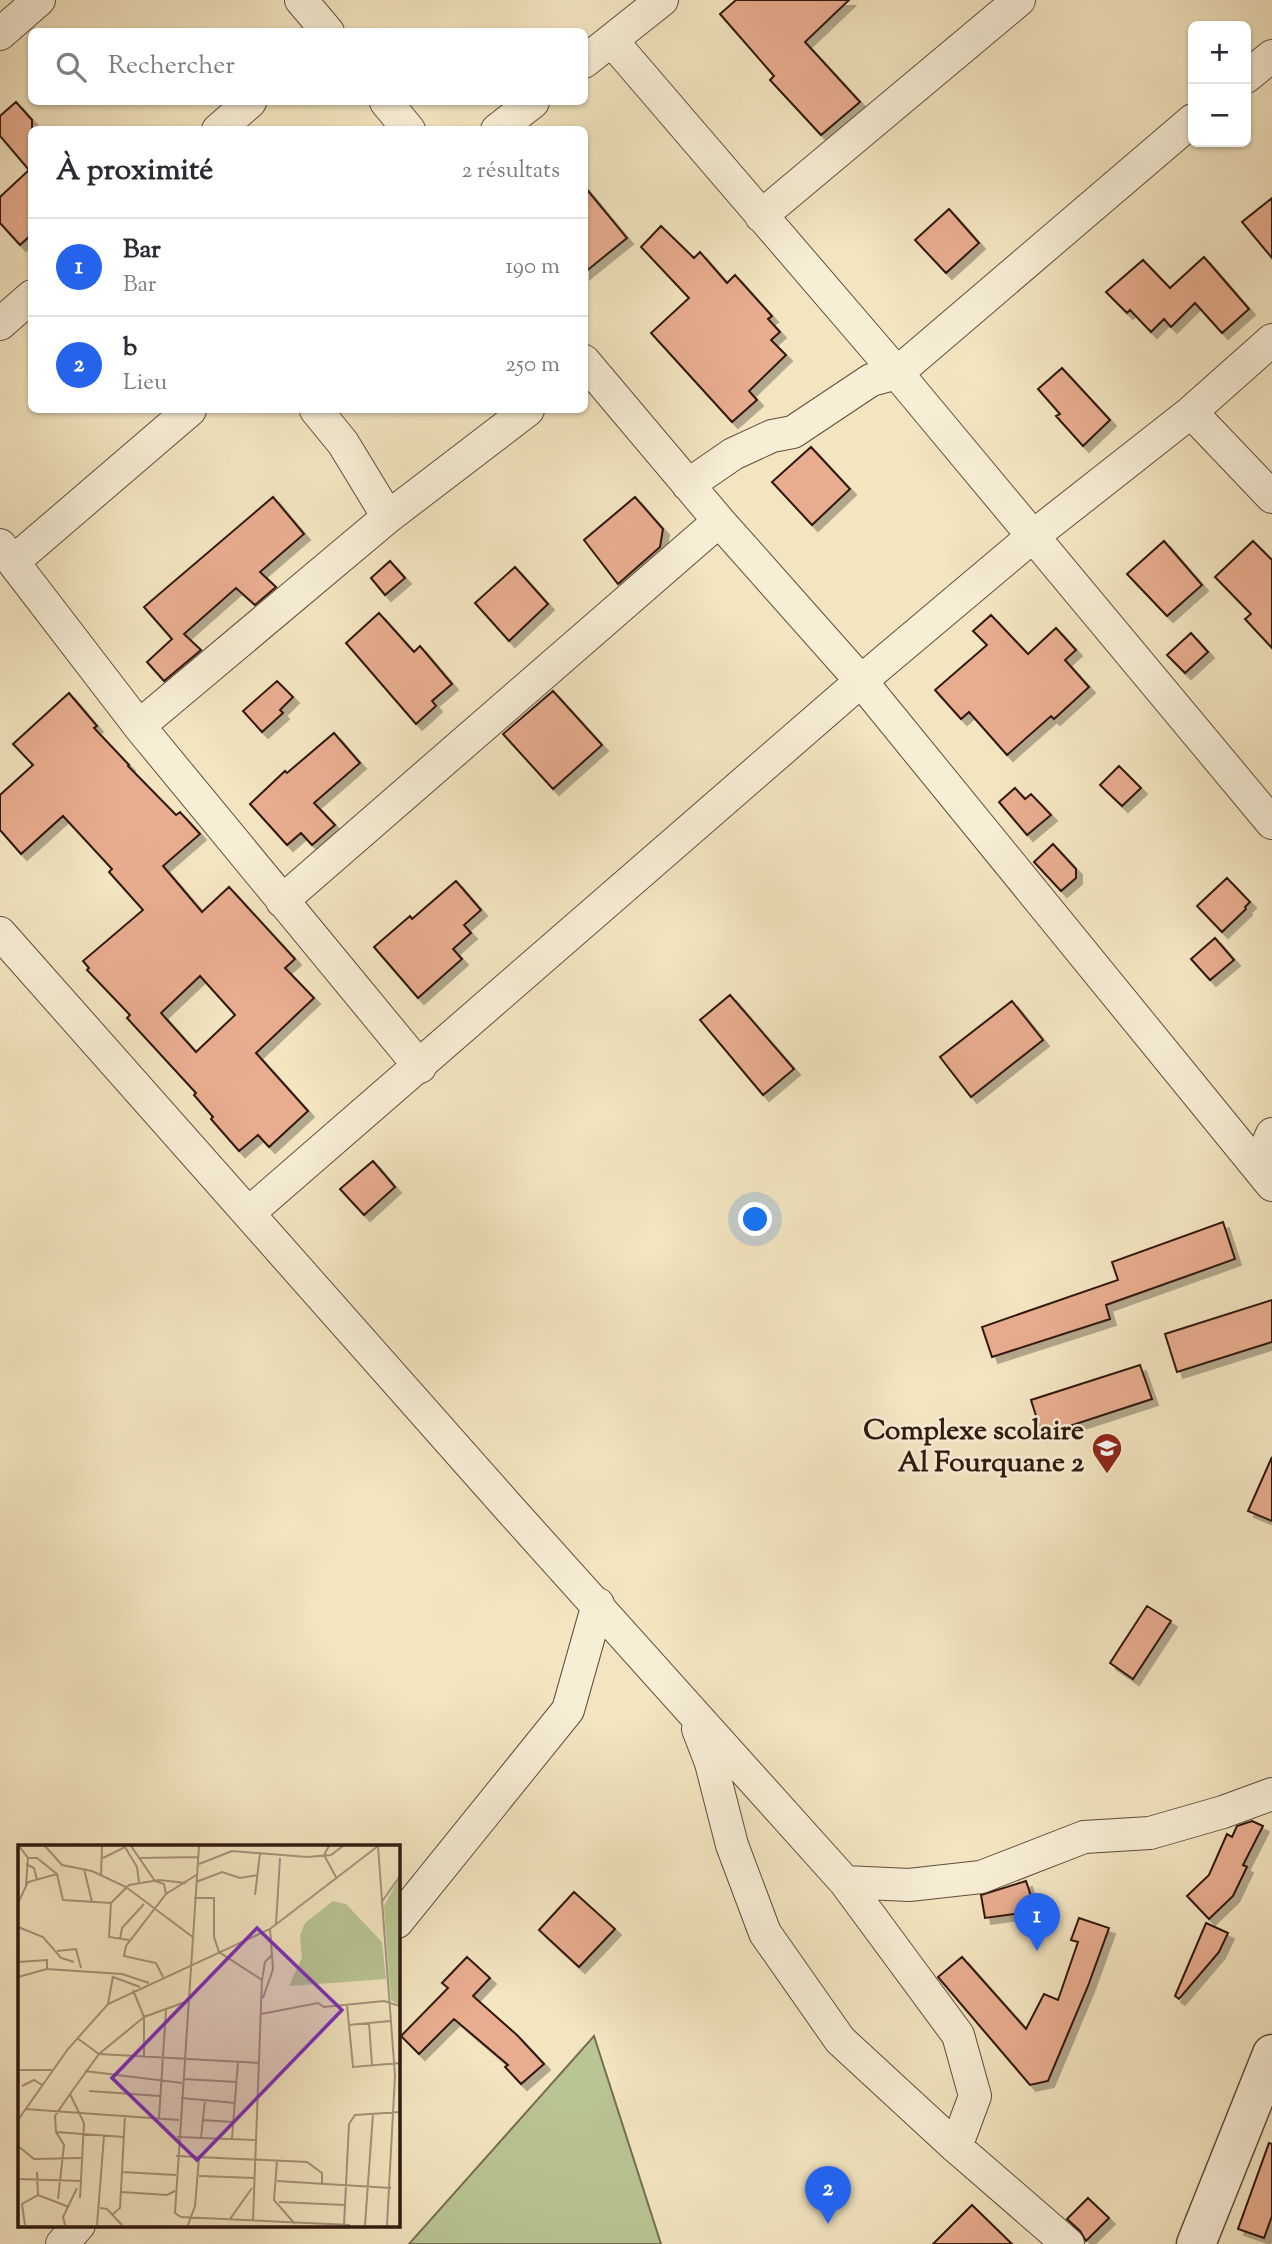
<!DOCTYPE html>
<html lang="fr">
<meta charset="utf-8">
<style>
body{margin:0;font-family:"Sorts Mill Goudy",serif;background:#f7f7f7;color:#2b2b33}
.controls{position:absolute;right:21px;top:21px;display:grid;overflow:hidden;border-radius:10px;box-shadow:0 2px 5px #0004}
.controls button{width:63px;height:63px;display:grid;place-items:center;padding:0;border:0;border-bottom:2px solid #e1e1e2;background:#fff;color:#2b2b33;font:35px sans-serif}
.you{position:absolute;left:756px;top:1220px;width:24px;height:24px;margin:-18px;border:5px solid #fff;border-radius:50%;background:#1a73e8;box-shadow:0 0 0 10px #1a73e833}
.badge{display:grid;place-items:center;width:46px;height:46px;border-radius:50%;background:#2563eb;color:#fff;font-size:23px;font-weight:700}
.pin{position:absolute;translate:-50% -58px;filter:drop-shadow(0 2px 4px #0008)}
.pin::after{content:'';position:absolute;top:37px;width:24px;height:21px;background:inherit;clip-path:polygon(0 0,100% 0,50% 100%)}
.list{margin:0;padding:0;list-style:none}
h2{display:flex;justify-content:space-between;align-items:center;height:91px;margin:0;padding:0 28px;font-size:30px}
h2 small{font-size:23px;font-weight:400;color:#7c7c81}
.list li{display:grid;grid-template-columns:46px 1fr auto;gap:21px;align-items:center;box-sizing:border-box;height:98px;padding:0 28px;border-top:2px solid #e1e1e2}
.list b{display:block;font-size:26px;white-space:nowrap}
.list p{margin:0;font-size:23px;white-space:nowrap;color:#7c7c81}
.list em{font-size:23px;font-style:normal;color:#7c7c81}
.icon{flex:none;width:38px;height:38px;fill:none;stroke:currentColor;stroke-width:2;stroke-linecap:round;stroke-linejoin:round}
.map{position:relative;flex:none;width:1272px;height:2244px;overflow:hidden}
.search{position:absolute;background:#fff;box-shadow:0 2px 5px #0004;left:28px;top:28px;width:560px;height:77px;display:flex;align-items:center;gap:18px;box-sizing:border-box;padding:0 24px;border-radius:10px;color:#7c7c81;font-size:26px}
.panel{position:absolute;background:#fff;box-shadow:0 2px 5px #0004;left:28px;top:126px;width:560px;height:287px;border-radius:10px}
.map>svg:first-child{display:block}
</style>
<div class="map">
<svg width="1272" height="2244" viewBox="0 0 1272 2244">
<defs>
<filter id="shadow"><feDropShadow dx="6" dy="6" stdDeviation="0" flood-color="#0004"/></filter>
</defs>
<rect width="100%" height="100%" fill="#f3e5c0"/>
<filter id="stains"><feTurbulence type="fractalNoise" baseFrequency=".00286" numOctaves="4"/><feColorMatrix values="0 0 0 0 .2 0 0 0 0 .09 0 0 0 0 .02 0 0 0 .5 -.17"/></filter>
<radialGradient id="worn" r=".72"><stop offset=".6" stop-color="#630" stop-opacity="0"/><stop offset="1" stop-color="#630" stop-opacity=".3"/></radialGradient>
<path fill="#b9c593" stroke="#746f52" stroke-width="2" d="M 594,2036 L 661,2244 L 409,2244 Z"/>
<path fill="#e8ad8f" stroke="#301910" stroke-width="2" fill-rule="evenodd" filter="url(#shadow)" d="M 736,0 L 849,0 L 805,42 L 860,102 L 821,135 L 770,80 L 774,76 L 720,14 Z
M 16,102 L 32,120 L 32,234 L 20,245 L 0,223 L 0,197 L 29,170 L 0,136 L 0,116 Z
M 584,186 L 627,238 L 584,273 Z
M 1272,198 L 1272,258 L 1242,222 Z
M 949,209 L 979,243 L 946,273 L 915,240 Z
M 661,226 L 694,258 L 700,252 L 727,283 L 735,275 L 772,316 L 768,319 L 780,332 L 771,340 L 786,355 L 749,391 L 757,400 L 732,422 L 651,333 L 689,298 L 641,247 Z
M 1204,257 L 1249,309 L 1222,333 L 1195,303 L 1171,327 L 1164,319 L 1151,332 L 1130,310 L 1127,313 L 1106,292 L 1143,260 L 1170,288 Z
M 1062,368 L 1110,420 L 1083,446 L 1056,416 L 1060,414 L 1038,389 Z
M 811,447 L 850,489 L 812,525 L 772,482 Z
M 273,497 L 304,534 L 260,572 L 276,587 L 255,605 L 236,588 L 184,634 L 201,650 L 164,681 L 147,662 L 172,639 L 144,607 Z
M 635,497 L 663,529 L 660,547 L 618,584 L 584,540 Z
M 1164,541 L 1202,585 L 1167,616 L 1127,574 Z
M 1253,541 L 1272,560 L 1272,648 L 1245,619 L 1251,614 L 1215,577 Z
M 390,561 L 405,578 L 385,595 L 371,578 Z
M 515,567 L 548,604 L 509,641 L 475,603 Z
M 379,613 L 414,652 L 420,646 L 452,684 L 432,701 L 436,706 L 416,724 L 346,643 Z
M 991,615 L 1028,654 L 1056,628 L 1076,650 L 1065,660 L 1089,687 L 1054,719 L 1051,716 L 1007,755 L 969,712 L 961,719 L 935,690 L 987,645 L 973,631 Z
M 1191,633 L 1208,652 L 1185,673 L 1167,655 Z
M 277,681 L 293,697 L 280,710 L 283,713 L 262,732 L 243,711 Z
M 553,691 L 602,745 L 553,789 L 503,734 Z
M 69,693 L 97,726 L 94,728 L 129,765 L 128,766 L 176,815 L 180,812 L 200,834 L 163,866 L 202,912 L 229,887 L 295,959 L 285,968 L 314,998 L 256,1053 L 308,1111 L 269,1147 L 258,1135 L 239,1151 L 211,1119 L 213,1117 L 194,1095 L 196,1093 L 127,1018 L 130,1015 L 87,970 L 89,968 L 83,961 L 143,910 L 109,872 L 112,869 L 63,816 L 21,854 L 0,830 L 0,795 L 33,765 L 13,744 ZM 200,976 L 235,1015 L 196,1052 L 161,1013 Z
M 334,733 L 360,763 L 314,803 L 335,825 L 312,845 L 301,833 L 287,845 L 250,804 L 285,771 L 287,773 Z
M 1119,766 L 1141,788 L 1122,806 L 1100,785 Z
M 1015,788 L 1025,799 L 1031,794 L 1051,815 L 1027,835 L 999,802 Z
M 1053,844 L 1076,869 L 1076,878 L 1061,891 L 1034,862 Z
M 1227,878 L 1250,902 L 1245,907 L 1246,909 L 1222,932 L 1197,906 Z
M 456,881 L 481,910 L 464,925 L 471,933 L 453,949 L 462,959 L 418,998 L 374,947 L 410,916 L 412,919 Z
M 1215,938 L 1234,960 L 1210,980 L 1191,959 Z
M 730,995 L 794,1069 L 763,1095 L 700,1020 Z
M 1012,1001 L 1043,1040 L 971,1097 L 940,1057 Z
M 373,1161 L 395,1187 L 364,1215 L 340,1189 Z
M 1223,1222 L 1235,1259 L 1106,1305 L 1110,1319 L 992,1357 L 982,1327 L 1118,1280 L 1112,1262 Z
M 1272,1300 L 1272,1342 L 1177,1372 L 1165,1334 Z
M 1140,1365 L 1152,1399 L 1042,1435 L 1031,1400 Z
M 1272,1457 L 1272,1521 L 1248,1511 Z
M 1147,1606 L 1171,1621 L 1133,1679 L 1110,1663 Z
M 1252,1821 L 1263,1826 L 1243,1865 L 1247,1867 L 1233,1896 L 1209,1919 L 1187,1896 L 1209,1875 L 1227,1834 L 1232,1837 L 1237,1826 Z
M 1026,1881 L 1036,1911 L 985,1918 L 981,1895 Z
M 574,1892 L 615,1929 L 579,1967 L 539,1930 Z
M 1079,1918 L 1109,1928 L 1088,1986 L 1048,2081 L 1030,2085 L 938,1977 L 962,1957 L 1026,2029 L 1044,1994 L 1058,2000 L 1078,1942 L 1071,1940 Z
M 1206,1923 L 1228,1933 L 1219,1952 L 1179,1999 L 1175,1996 Z
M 467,1957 L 490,1978 L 473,1996 L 517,2035 L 544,2064 L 521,2084 L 505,2067 L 508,2065 L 454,2019 L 419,2054 L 401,2036 L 448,1988 L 442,1983 Z
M 1269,2143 L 1272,2144 L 1272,2216 L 1264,2238 L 1238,2229 Z
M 1088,2198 L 1109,2218 L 1086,2241 L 1080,2231 L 1067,2219 Z
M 972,2205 L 1012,2244 L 933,2244 Z"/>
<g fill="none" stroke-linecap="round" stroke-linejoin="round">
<g stroke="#614c3c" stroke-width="34">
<path id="minor" d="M 301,0 L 328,32
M 0,34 L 39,0
M 612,41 L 897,373 L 1272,823
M 584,62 L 662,0
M 1246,77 L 1272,56
M 386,102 L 409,130
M 218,130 L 250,102
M 497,130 L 533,102
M 761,216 L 1019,0
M 0,324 L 32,296
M 584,361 L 719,521 L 861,681 L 1272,1185
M 316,410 L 343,443 L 388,517
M 1191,412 L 1272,497
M 688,485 L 733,454 L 772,436 L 793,432 L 871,380 L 897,373 L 1193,120
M 0,545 L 139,726 L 420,1067
M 14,561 L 190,410
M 139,726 L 388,517 L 528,410
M 282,901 L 719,521
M 0,933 L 509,1508 L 845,1882 L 958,2035 L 975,2096 L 956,2147
M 1258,1167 L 1272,1134
M 250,1212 L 861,681 L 1032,537 L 1191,412 L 1272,340
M 698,1729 L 711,1763 L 732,1845 L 765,1933 L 840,2040 L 956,2147 L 1068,2244
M 845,1882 L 909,1885 L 981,1877 L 1084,1837 L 1150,1833 L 1223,1812 L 1272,1794
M 397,1922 L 568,1710 L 598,1604
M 62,2244 L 79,2225"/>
</g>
<g stroke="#614c3c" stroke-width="41">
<path id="tertiary" d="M 1196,2244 L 1272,2054"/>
</g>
<use href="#minor" stroke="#f7eed6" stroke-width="32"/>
<use href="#tertiary" stroke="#f7eed6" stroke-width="38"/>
</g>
<defs>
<g id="school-pin" transform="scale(1.575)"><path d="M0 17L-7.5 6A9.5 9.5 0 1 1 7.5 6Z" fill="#8f2418" stroke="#f7eed6"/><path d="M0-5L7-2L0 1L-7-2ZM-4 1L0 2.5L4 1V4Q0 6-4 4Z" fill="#fff"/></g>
</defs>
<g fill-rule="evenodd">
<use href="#school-pin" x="1107" y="1448"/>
</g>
<g text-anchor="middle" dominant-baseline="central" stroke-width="5" stroke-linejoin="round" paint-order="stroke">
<g font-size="28" font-weight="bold" fill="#301910" stroke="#f7eed6" text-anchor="end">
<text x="1084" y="1432">Complexe scolaire<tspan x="1084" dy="32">Al Fourquane 2</tspan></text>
</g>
</g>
<g transform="translate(18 1845)">
<rect width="382" height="382" fill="#f3e5c0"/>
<path d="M 381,33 L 381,160 L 373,155 L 366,61 ZM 315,56 L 328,59 L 364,97 L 368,134 L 271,141 L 284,113 L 282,90 L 287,78 Z" fill="#b9c593"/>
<path fill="none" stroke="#a5937a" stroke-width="2" d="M 1,1 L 10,13 L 8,40M 27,1 L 44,20 L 74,26 L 108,42 L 176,93M 113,1 L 137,36 L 146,39 L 148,49M 181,1 L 157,368 L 163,372 L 332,380M 311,1 L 306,10 L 319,34M 360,1 L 377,231 L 369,380M 10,13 L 19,13 L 39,29M 85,13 L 107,2 L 119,22 L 121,37M 121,13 L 181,12M 8,19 L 16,23 L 19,35M 181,19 L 214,6 L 289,12 L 313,10 L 325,1M 66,24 L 74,57M 83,30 L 84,1M 178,37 L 204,27 L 222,33 L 240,30M 237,50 L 242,8M 176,53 L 196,53 L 196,92 L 201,107 L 244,135M 0,58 L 10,37 L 39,29 L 45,55 L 93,58M 363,58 L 382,31M 258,79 L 262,13M 0,82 L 25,92 L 43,113 L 56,117M 102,94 L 104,83 L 126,59M 111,95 L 91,92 L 93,58 L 111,40 L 141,35 L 168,38M 39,106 L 58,104 L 63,123M 0,117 L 29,115 L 29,124 L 104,129 L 131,138M 0,132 L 29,124M 95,132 L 122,142M 145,132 L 138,118 L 106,111 L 108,101 L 148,49 L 180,29M 115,145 L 126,172 L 170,156M 245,153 L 255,124 L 252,84M 90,159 L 95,131M 329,160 L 335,222 L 382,218M 243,169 L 300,158 L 306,162 L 366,156 L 382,161M 351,178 L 354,220M 330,180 L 372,176M 59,193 L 81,209 L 241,218M 0,225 L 34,225M 67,226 L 164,238M 165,234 L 219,237M 4,241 L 16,235 L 24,240M 71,246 L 142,251M 163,253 L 217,258M 7,264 L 161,275M 141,273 L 148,165M 0,275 L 50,204 L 90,159 L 252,84 L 360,1M 184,275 L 215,277M 38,287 L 106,292M 159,292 L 237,295M 183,293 L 187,255M 214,293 L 220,217M 0,301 L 16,314 L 63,313M 158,311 L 289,317 L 304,328 L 304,338M 259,316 L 256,355 L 277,379M 104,327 L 158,330M 181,331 L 237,333M 0,334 L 63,336M 259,336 L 373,343M 103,347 L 149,350 L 157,346M 20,350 L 51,362M 62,353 L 66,278 L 52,249 L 81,209 L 126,172 L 126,211M 40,354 L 46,300 L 38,287 L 37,271 L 52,249M 261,357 L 327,360M 82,363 L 89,364 L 104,380M 95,369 L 102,363 L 107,270M 212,374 L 234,343M 235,375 L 244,135 L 247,117 L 254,110M 7,380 L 4,359 L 20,350 L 19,327M 47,380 L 45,372 L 59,343M 79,380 L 86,291M 170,380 L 177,361 L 181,313M 326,380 L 331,279 L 337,270 L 382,267M 347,380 L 355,269"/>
<path fill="#7b2cbf" fill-opacity="0.15" stroke="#7b2cbf" stroke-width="3.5" d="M 239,83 L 324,165 L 179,315 L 94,233 Z"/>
<rect width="382" height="382" fill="none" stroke="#301910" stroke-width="3.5"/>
</g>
<rect width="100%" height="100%" filter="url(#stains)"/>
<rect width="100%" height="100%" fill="url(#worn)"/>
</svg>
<div class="controls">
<button>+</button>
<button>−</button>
</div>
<div class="you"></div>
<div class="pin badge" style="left:1037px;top:1951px">1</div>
<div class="pin badge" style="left:828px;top:2224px">2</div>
<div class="search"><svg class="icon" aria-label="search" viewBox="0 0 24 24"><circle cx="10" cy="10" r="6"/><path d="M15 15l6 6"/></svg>Rechercher</div>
<section class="panel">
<h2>À proximité<small>2 résultats</small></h2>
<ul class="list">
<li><span class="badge">1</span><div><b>Bar</b><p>Bar</p></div><em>190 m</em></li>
<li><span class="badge">2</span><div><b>b</b><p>Lieu</p></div><em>250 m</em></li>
</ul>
</section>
</div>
